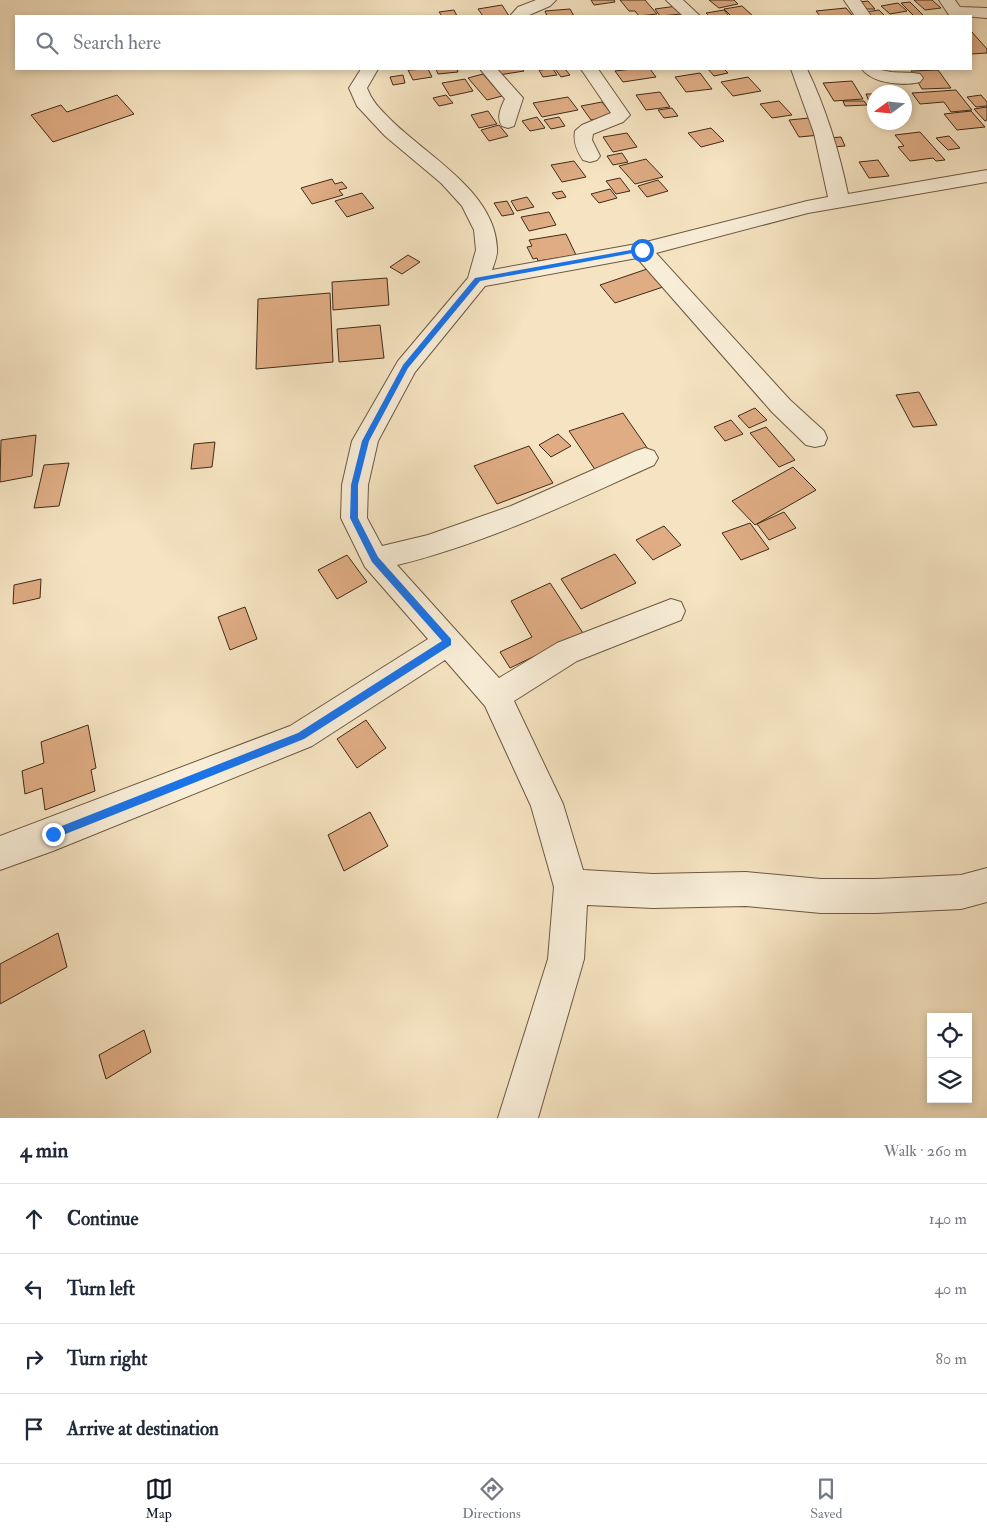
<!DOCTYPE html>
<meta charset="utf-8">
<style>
body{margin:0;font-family:"IM FELL Double Pica",serif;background:#f2f2f3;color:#1f2937}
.controls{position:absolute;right:15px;bottom:15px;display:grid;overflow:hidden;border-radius:0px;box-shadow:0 2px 8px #0003}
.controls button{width:45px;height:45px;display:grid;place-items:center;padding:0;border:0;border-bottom:1px solid #e0e1e3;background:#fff;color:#1f2937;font:25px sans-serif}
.compass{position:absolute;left:867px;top:85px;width:45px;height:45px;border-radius:50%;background:#fff;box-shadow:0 2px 8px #0003;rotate:255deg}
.stop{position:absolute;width:15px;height:15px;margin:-11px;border:4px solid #1a73e8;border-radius:50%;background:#fff}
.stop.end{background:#1a73e8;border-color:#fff;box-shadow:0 1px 5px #0008}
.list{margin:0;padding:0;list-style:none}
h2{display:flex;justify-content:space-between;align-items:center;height:65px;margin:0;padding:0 20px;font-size:21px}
h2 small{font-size:16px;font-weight:400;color:#747a83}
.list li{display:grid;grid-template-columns:32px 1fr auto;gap:15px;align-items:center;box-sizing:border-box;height:70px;padding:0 20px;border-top:1px solid #e0e1e3}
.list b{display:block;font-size:19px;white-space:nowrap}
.list em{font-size:16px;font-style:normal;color:#747a83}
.icon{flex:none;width:28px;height:28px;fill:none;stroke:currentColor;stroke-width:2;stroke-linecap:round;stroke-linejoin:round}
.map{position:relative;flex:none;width:987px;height:1118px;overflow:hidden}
.search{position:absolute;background:#fff;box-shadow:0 2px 8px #0003;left:15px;right:15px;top:15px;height:55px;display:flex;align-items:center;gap:12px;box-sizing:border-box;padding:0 18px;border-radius:0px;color:#747a83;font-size:19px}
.sheet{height:345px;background:#fff}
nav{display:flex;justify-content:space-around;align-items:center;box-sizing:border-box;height:70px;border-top:1px solid #e0e1e3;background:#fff;font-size:14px;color:#747a83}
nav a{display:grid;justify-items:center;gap:2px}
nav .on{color:#111827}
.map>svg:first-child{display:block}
</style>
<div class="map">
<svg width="987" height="1118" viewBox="0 0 987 1118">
<rect width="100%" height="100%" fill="#f5e3c1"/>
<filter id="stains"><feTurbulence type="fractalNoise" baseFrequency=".004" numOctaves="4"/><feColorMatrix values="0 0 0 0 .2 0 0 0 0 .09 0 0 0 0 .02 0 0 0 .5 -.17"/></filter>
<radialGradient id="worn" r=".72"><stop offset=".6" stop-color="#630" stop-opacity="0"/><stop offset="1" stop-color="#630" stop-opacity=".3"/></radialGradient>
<path fill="#dfac84" stroke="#402a17" d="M 591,0 L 614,0 L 615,2 L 594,5 Z
M 620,0 L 645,0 L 657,14 L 639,16 L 635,11 L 629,11 Z
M 709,0 L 734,0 L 738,4 L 719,8 Z
M 914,0 L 932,0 L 941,8 L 925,10 Z
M 868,1 L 875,9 L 867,9 L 860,2 Z
M 910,2 L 924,16 L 914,16 L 901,3 Z
M 898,3 L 907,11 L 890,14 L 881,6 Z
M 502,5 L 509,16 L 483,16 L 478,9 Z
M 677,6 L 682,14 L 660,16 L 655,9 Z
M 742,6 L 753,16 L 731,16 L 724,9 Z
M 846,8 L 853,16 L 820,16 L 816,11 Z
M 570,9 L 574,16 L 547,16 L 545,11 Z
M 454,10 L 457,16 L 442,16 L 439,12 Z
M 724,10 L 729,16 L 709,16 L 706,13 Z
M 879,10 L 885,16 L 868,16 L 865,12 Z
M 971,31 L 987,49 L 987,53 L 971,54 Z
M 428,69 L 432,77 L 413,80 L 408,70 Z
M 436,69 L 457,69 L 458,72 L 438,74 Z
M 495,69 L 522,69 L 524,71 L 499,75 Z
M 553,69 L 557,75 L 543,77 L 539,70 Z
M 555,69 L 565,69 L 570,75 L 561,77 Z
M 632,69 L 650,69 L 656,77 L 623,82 L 615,71 Z
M 708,69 L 724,69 L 728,73 L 714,76 Z
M 938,70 L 951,88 L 922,89 L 911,71 Z
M 700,73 L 712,89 L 686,92 L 675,77 Z
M 483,74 L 502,96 L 487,100 L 468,78 Z
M 403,75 L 405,83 L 393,85 L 390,77 Z
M 748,77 L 761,91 L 733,96 L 721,82 Z
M 465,79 L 473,91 L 450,96 L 442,83 Z
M 852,81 L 863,99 L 834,101 L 823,83 Z
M 956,90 L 972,110 L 951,112 L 944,102 L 920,104 L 912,93 Z
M 660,92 L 670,107 L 646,110 L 636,95 Z
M 866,94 L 874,94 L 874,106 L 871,106 Z
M 117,95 L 134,114 L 53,142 L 31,115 L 61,105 L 67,112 Z
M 446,95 L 453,103 L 439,106 L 433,98 Z
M 981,95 L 987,102 L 987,106 L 976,107 L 967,97 Z
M 568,97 L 578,110 L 542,117 L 533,103 Z
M 779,101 L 792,115 L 772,118 L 760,104 Z
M 843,101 L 864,101 L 867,105 L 845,106 Z
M 602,102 L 613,116 L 591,120 L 581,106 Z
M 987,107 L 987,120 L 985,121 L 974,109 Z
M 672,108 L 678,116 L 664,118 L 658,110 Z
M 488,111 L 497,124 L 479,128 L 471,115 Z
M 971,111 L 985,127 L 957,130 L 944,114 Z
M 537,117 L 545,128 L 530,131 L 522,121 Z
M 559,117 L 565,126 L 551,129 L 544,120 Z
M 809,118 L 820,135 L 799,137 L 789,120 Z
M 499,125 L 508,136 L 489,141 L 481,130 Z
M 711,128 L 724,141 L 701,147 L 688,133 Z
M 920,132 L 945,160 L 936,161 L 933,158 L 910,161 L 898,147 L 904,146 L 895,135 Z
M 627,133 L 637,147 L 613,152 L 603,137 Z
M 949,136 L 960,148 L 948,150 L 936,138 Z
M 841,137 L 845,146 L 832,147 L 828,138 Z
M 622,153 L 628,162 L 613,165 L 607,156 Z
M 646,159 L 663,177 L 635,184 L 619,166 Z
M 878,160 L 889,176 L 869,178 L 859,162 Z
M 574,161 L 586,177 L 562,182 L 551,165 Z
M 620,178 L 630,191 L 616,194 L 606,181 Z
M 332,179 L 335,184 L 342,182 L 347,188 L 339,190 L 343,195 L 312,204 L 301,188 Z
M 658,180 L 668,191 L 647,197 L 638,186 Z
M 610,189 L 617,198 L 599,203 L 591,194 Z
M 562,191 L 566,197 L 557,199 L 552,193 Z
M 362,193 L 374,208 L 347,217 L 335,201 Z
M 527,197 L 534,207 L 517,211 L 511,201 Z
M 507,201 L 514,214 L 502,216 L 494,203 Z
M 549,212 L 556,225 L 529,231 L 521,217 Z
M 566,234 L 576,255 L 538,261 L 537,258 L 533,259 L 527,247 L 532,246 L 529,240 Z
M 408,255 L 420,262 L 402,274 L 390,267 Z
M 650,268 L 666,286 L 615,303 L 600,285 Z
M 387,278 L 389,305 L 333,310 L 332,282 Z
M 330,293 L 333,362 L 256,369 L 258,299 Z
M 380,325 L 384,358 L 339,362 L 337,329 Z
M 919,392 L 937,425 L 913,427 L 896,395 Z
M 755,408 L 767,420 L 749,428 L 738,416 Z
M 623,413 L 650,452 L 596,471 L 569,431 Z
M 731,420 L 743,434 L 725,441 L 714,427 Z
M 766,427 L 795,460 L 779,467 L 750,433 Z
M 558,434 L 571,446 L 551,457 L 539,445 Z
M 36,435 L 32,476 L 0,482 L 1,440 Z
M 215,442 L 212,467 L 191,469 L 194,444 Z
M 529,446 L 553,483 L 497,504 L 474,466 Z
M 69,463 L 59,506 L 34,508 L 44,465 Z
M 793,467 L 816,490 L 755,525 L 732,501 Z
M 784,512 L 796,528 L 769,540 L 757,524 Z
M 750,523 L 769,549 L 741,560 L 722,533 Z
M 664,526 L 681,545 L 653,560 L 636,540 Z
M 615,554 L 636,583 L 581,609 L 561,579 Z
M 347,555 L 367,582 L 337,599 L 318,570 Z
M 41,579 L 40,598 L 13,604 L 14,585 Z
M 550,583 L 583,633 L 510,668 L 500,652 L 532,637 L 511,601 Z
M 245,607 L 257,639 L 230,650 L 218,617 Z
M 366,720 L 386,748 L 357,768 L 337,739 Z
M 88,725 L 96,768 L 91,770 L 95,791 L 45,810 L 42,788 L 25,794 L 22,771 L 44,763 L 41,742 Z
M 370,812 L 388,846 L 344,871 L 328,835 Z
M 58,933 L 67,967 L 0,1004 L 0,964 Z
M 144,1030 L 151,1052 L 106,1079 L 99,1055 Z"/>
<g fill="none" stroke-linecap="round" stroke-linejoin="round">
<g stroke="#6d5842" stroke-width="2">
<path id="minor" d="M 536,0 L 556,0 L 550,6 L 527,16 L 510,16 L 518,7 Z
M 666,0 L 683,0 L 700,16 L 683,16 Z
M 844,0 L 860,0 L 871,16 L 855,16 Z
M 939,0 L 955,0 L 960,7 L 987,8 L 987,18 L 949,15 Z
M 361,69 L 378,69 L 367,88 C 372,101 379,108 389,118 C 425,155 495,191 497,248 C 498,255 494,264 492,270 L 642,243 L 807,201 L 828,197 L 814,133 L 791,69 L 807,69 C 826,109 839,151 848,194 L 987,170 L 987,182 L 808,213 L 656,253 L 790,400 L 824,431 L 827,438 L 824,445 L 815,447 L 806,445 L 772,412 L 637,258 L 485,286 L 415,372 L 378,441 L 368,485 L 367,518 L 382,546 L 428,535 L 511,506 L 636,451 L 645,448 L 654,451 L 658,458 L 654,465 C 570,503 487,543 397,565 L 499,678 L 557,643 L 671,599 L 681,602 L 685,611 L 681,620 L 577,661 L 514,701 L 563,804 L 583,870 L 653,874 L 746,872 L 821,879 L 876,879 L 961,875 L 987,868 L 987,902 L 961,909 L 876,913 L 821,913 L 746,906 L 653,908 L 587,905 L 584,959 L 538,1118 L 498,1118 L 548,959 L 554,887 L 531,806 L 485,706 L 445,660 L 312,746 L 53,851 L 0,870 L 0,836 L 290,726 L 428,639 L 365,567 L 341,518 L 342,485 L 352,441 L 398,361 L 468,278 L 476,250 L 474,230 L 462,206 L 441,183 L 385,136 L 357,106 L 349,88 Z
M 480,69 L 497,69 L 523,98 L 514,126 L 508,128 L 502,126 C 496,118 501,107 505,99 Z
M 581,69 L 598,69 L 630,115 L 623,122 L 593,134 L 592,140 L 600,156 L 597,160 L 590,162 L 583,160 C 577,151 573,142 575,131 L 582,125 L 611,113 Z
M 862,69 C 873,68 881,70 891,72 C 901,73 911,72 920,74 L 923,78 L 920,82 C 904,86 873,84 862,69 Z"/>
</g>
<use href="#minor" fill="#f8edd7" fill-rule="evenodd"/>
</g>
<path fill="#1a73e8" d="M 642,248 L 644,248 L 644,251 L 480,281 L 408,368 L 369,441 L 358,485 L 358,518 L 378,557 L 451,639 L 451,645 L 304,739 L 53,839 L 49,838 L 49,831 L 298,733 L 442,641 L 372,562 L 350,518 L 351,485 L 362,441 L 403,365 L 475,278 Z"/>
<rect width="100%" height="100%" filter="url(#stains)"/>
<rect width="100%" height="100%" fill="url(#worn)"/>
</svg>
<div class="controls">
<button><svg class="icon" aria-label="locate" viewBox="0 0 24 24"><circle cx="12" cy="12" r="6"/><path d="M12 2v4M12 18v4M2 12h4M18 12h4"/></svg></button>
<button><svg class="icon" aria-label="layers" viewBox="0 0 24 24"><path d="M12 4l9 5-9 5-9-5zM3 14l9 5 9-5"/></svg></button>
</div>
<svg class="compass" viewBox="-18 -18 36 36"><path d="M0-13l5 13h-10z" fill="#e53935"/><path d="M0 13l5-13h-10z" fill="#747a83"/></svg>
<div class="stop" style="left:642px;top:250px"></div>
<div class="stop end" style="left:53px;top:834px"></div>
<div class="search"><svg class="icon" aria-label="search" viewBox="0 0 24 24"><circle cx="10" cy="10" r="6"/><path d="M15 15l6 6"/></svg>Search here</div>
</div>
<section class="sheet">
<h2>4 min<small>Walk · 260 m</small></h2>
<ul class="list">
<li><svg class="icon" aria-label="ahead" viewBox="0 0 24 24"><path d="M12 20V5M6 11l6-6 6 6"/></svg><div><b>Continue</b></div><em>140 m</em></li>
<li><svg class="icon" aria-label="left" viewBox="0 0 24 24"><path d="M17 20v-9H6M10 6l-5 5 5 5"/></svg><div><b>Turn left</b></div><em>40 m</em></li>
<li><svg class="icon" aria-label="right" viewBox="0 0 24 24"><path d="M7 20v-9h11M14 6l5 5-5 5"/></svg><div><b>Turn right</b></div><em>80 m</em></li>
<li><svg class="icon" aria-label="arrive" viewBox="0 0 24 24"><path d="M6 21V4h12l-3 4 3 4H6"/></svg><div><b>Arrive at destination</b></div></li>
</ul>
</section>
<nav>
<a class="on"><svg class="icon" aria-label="map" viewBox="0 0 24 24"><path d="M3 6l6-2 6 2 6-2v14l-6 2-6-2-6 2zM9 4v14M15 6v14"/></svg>Map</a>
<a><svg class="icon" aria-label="directions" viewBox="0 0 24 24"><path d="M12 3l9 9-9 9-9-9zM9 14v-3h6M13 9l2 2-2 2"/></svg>Directions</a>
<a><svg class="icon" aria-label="saved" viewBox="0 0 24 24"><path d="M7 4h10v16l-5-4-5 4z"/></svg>Saved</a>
</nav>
